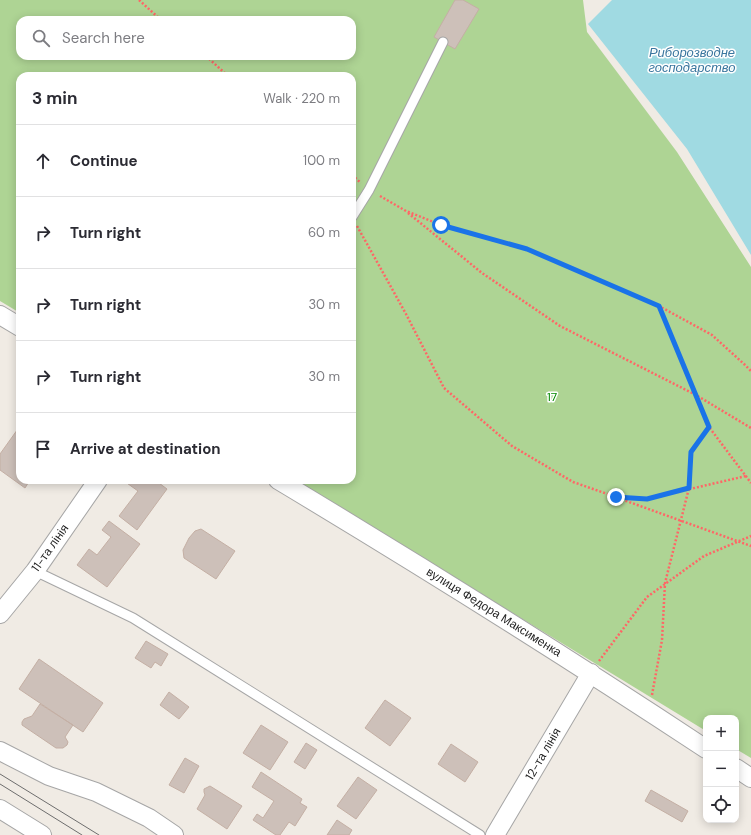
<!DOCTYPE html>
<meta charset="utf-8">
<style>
body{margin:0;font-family:"DM Sans",sans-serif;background:#f7f7f7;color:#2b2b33}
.controls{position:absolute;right:12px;bottom:12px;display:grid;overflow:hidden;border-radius:8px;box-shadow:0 2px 10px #0003}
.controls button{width:36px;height:36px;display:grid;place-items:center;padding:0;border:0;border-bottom:1px solid #e1e1e2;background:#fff;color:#2b2b33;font:20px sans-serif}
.stop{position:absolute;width:12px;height:12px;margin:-9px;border:3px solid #1a73e8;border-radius:50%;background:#fff}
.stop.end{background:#1a73e8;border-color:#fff;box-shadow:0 1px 4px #0008}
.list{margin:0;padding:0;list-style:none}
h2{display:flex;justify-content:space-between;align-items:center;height:52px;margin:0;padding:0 16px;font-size:17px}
h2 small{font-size:13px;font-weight:400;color:#7c7c81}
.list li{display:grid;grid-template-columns:26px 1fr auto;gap:12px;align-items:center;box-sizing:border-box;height:72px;padding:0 16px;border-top:1px solid #e1e1e2}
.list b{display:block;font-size:15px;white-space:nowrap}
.list em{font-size:13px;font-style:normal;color:#7c7c81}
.icon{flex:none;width:22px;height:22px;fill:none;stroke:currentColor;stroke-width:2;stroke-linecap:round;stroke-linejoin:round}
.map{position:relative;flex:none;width:751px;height:835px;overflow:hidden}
.search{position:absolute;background:#fff;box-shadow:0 2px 10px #0003;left:16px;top:16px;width:340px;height:44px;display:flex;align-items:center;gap:10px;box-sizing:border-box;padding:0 14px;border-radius:12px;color:#7c7c81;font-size:15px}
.panel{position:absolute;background:#fff;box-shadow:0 2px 10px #0003;left:16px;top:72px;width:340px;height:412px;border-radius:12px}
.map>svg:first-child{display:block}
</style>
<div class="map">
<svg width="751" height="835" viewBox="0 0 751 835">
<rect width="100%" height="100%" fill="#f0ebe4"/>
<path fill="#aed494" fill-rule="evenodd" d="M 0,0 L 583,0 L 587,32 L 677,152 L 751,267 L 751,758 L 736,749 L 736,718 L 706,718 L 706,731 L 294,480 L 352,480 L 352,76 L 20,76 L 20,313 L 0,301 ZM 20,20 L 352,20 L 352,56 L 20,56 Z"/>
<path fill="#a0dae2" d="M 612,0 L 751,0 L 751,255 L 687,149 L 588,24 Z"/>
<path fill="#cdc0b9" stroke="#c4afa4" d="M 455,0 L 463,0 L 479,9 L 455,49 L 434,37 Z
M 20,426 L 20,480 L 30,480 L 25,488 L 0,470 L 0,454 Z
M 125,480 L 155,480 L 167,489 L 137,530 L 119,516 L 138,491 L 124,481 Z
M 109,521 L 140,544 L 107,587 L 77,565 L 89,549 L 97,555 L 111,537 L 102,530 Z
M 201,529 L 235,551 L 216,579 L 184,558 L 183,550 L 189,538 L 195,531 Z
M 146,641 L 168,654 L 161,666 L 155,662 L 151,668 L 135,658 Z
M 39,659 L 103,703 L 83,732 L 19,689 Z
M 169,692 L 189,707 L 179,719 L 160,705 Z
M 385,700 L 411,718 L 390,746 L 365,728 Z
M 40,704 L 73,725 L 65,737 L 68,742 L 67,745 L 63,748 L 56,748 L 22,725 L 22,722 L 24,719 L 32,716 Z
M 261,725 L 288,742 L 270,770 L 243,753 Z
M 306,743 L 317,750 L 305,769 L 294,762 Z
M 451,744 L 478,762 L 465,782 L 438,764 Z
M 185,758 L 199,766 L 184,793 L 169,785 Z
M 261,772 L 302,799 L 300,803 L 307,807 L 295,826 L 289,822 L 280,835 L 276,835 L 253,820 L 257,814 L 263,818 L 274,801 L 252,787 Z
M 358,777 L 377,790 L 356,819 L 337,806 Z
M 210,786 L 242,806 L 227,829 L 197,809 L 205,795 L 204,792 L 204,789 Z
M 651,790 L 688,811 L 682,822 L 645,801 Z
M 337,820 L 352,830 L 349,835 L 327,835 Z"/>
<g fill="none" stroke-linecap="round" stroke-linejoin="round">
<g stroke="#a6a6a6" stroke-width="11">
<path id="lane" d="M 352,217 L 369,190 L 443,42
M 35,571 L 133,618 L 480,835"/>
</g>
<g stroke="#a6a6a6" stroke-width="20">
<path id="street" d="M 0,315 L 20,327
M 278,480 C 423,567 565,656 706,749
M 0,614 L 35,571 L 98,480
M 0,751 L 49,776 L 96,792 L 149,818 L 174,835
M 736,768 L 751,778
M 0,809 L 42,835
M 495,835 L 591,673"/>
</g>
<path stroke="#f66" stroke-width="2.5" stroke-dasharray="2 2" stroke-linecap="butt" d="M 139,0 L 161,20
M 206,56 L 228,76
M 352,175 L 361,183
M 380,196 L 406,211 L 441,225 L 527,249 L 659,306 L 712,335 L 744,364 L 751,371
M 408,213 L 482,273 L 560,326 L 696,395 L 751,428
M 357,226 L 406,314 L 444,388 L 512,446 L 573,482 L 616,497 L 647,499 L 746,476
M 659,306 L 709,427 L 751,483
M 618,498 L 751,546
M 599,661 L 647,597 L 704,556 L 751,536
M 652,695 L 662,640 L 665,583 L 689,488 L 691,452 L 709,427"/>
<use href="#lane" stroke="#fff" stroke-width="9"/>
<use href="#street" stroke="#fff" stroke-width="18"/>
<path stroke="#6d6d6d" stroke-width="1" d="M 0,774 L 99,835
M 0,784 L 82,835"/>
</g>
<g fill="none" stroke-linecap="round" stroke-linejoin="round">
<path stroke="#1a73e8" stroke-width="5" d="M 441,225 L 527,249 L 659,306 L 709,427 L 691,452 L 689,488 L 647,499 L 616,497"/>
</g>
<g text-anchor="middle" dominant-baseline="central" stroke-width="3" stroke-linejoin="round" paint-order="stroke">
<g font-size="12" fill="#038900" stroke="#fff">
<text x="552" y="397">17</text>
</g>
<g font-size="12" fill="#1f1f1f" stroke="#fff">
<text transform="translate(50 548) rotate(-55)">11-та лінія</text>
<text transform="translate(494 612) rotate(32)">вулиця Федора Максименка</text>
<text transform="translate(543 754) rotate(-60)">12-та лінія</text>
</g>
<g font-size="13" font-style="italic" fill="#3a779f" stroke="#fff">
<text x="692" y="52">Риборозводне<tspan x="692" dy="15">господарство</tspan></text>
</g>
</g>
</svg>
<div class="controls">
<button>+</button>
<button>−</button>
<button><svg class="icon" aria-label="locate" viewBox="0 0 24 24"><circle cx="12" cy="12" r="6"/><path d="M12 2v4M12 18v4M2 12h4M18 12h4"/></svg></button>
</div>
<div class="stop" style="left:441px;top:225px"></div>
<div class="stop end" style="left:616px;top:497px"></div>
<div class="search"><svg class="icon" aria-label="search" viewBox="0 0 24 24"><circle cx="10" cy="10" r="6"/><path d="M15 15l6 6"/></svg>Search here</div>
<section class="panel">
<h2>3 min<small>Walk · 220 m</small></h2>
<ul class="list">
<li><svg class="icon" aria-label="ahead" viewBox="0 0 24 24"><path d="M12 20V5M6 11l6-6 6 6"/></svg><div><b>Continue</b></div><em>100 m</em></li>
<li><svg class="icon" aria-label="right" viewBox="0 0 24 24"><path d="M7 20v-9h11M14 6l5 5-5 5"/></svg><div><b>Turn right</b></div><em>60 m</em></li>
<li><svg class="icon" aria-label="right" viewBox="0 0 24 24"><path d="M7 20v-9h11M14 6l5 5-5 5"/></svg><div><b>Turn right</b></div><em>30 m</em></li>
<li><svg class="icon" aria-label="right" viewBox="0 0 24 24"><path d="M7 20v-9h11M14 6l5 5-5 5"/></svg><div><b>Turn right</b></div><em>30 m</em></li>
<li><svg class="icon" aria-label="arrive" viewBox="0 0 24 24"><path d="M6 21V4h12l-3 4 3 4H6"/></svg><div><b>Arrive at destination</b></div></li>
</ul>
</section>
</div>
